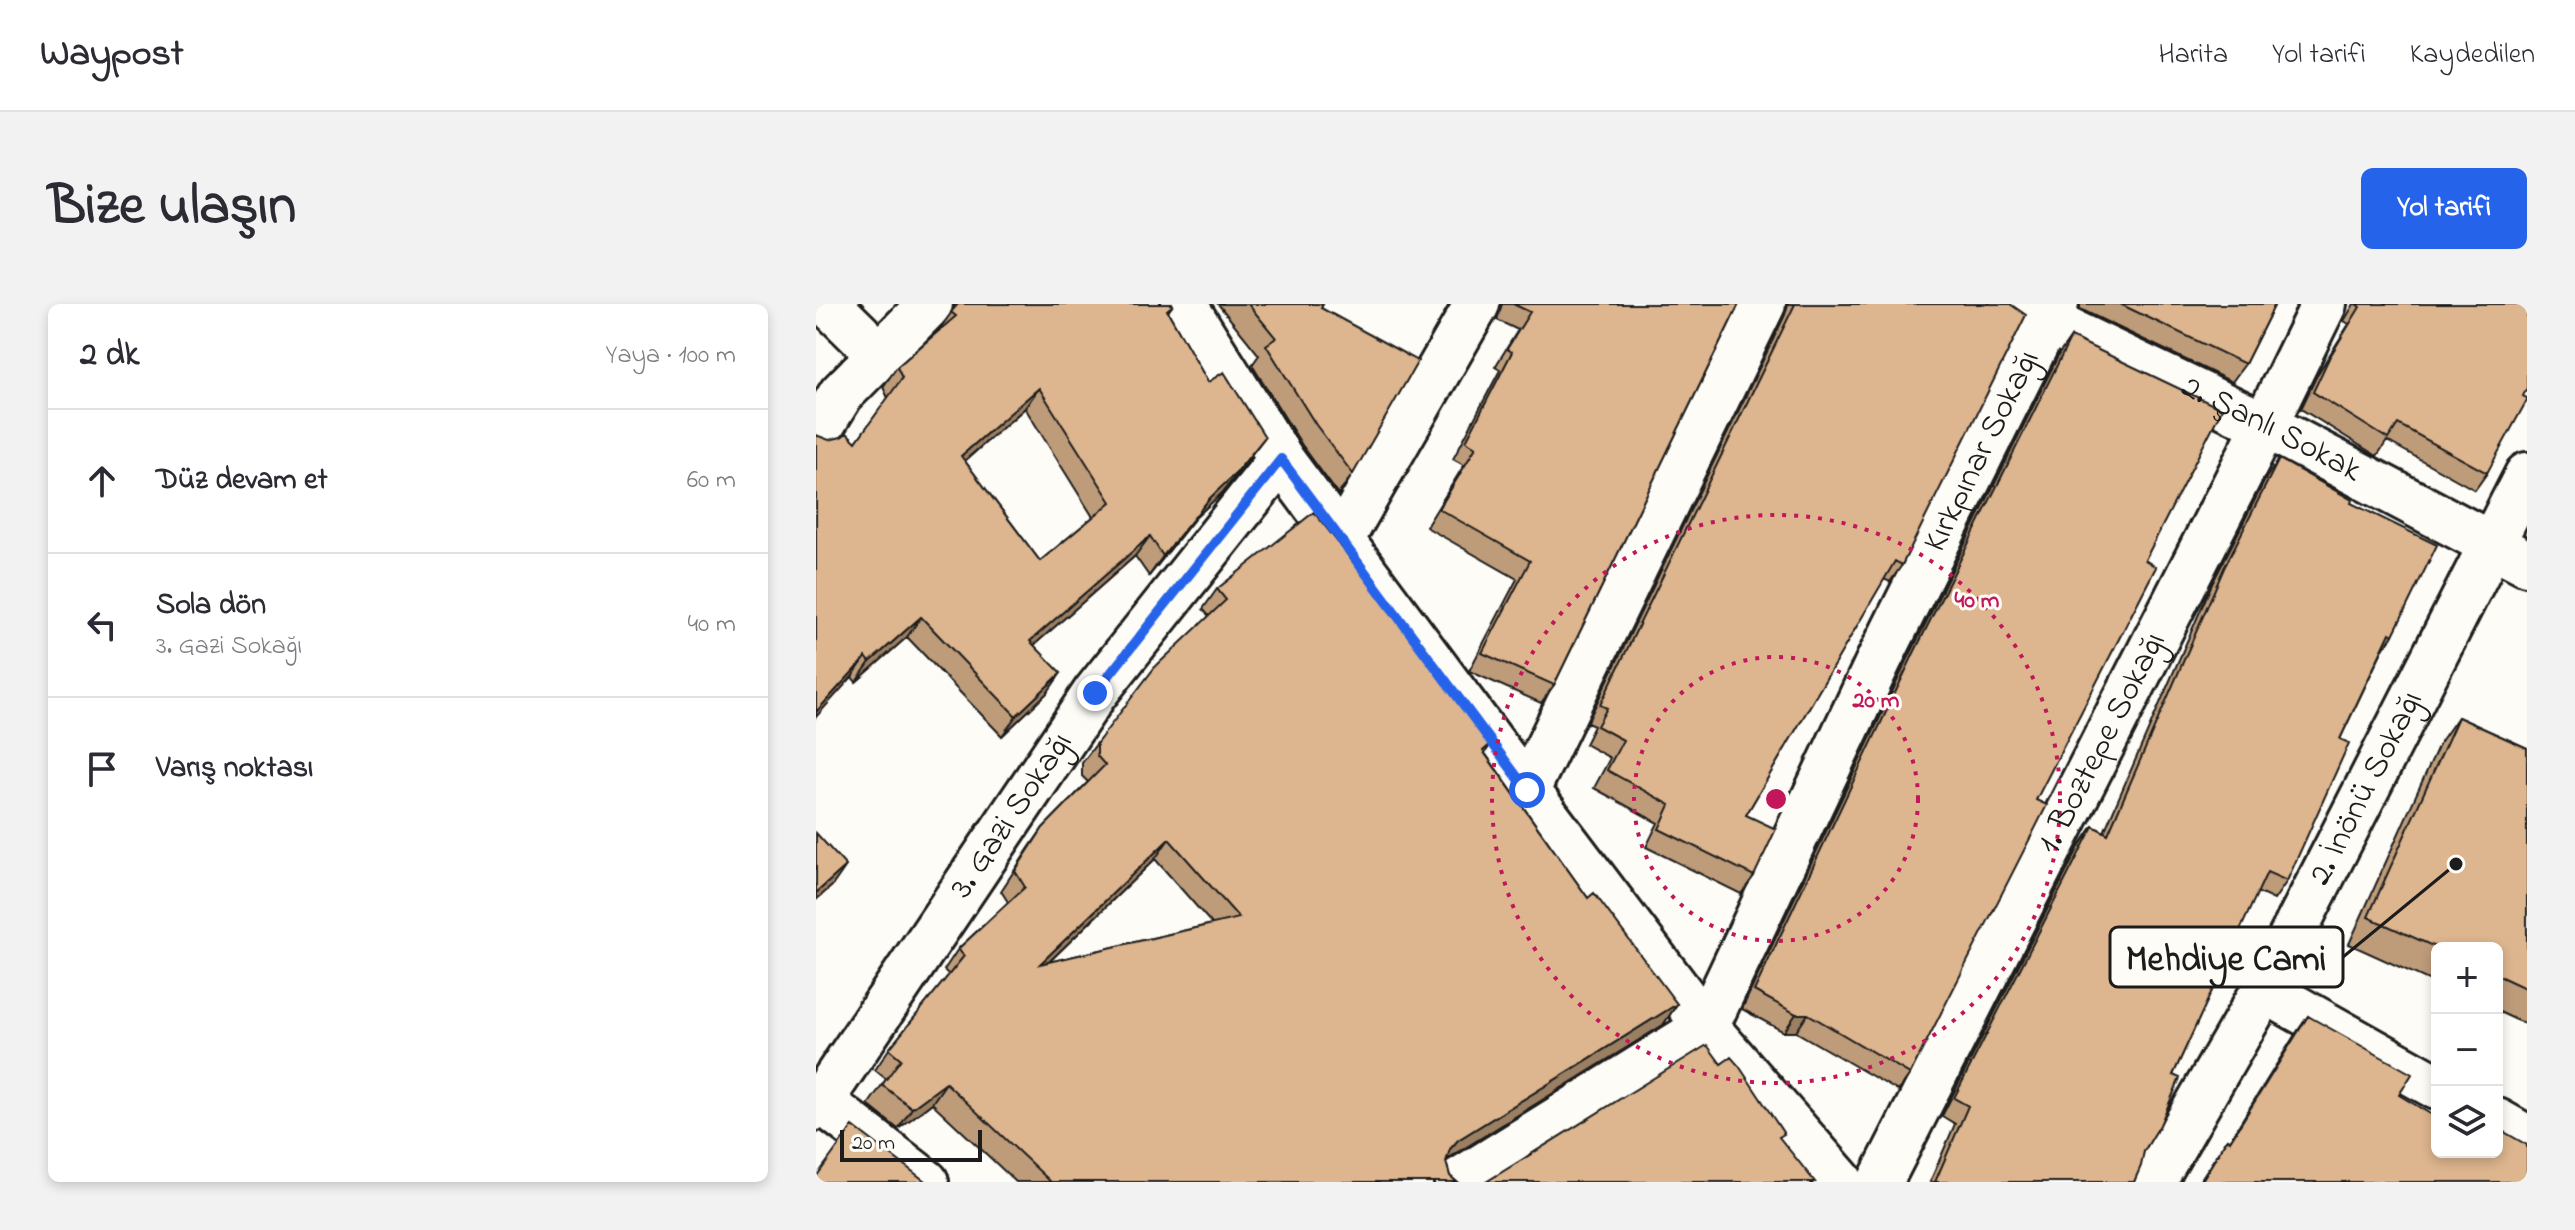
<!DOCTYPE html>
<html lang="tr">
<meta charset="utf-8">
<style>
body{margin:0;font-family:"Indie Flower",sans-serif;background:#f2f2f3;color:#2b2b33}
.controls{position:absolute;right:24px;bottom:24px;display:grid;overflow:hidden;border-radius:12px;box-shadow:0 4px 12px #0003}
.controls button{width:72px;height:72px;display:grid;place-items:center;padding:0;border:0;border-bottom:2px solid #e1e1e2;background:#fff;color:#2b2b33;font:40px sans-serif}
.scale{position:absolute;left:24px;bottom:20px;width:142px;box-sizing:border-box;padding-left:8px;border:4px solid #1c1c1c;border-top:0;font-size:22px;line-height:28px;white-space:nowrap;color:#1c1c1c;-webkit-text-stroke:6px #fdfcf7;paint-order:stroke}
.stop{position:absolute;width:24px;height:24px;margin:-18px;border:6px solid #2563eb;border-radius:50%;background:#fff}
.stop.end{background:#2563eb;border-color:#fff;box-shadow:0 2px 8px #0008}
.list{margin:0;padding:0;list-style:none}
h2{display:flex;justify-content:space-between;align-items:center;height:104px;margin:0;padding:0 32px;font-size:34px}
h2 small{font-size:26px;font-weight:400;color:#7c7c81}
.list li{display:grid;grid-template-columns:52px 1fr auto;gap:24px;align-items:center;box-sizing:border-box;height:144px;padding:0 32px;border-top:2px solid #e1e1e2}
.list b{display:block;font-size:30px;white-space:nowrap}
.list p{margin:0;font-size:26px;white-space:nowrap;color:#7c7c81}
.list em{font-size:26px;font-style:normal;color:#7c7c81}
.icon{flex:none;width:44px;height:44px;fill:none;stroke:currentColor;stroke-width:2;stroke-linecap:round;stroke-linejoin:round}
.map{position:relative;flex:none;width:1711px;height:878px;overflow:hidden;border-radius:12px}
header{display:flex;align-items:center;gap:48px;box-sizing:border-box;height:112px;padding:0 40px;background:#fff;border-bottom:2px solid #e1e1e2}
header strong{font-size:38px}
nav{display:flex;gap:44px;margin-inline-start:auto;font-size:28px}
.intro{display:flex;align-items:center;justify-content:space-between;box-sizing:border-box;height:192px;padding:0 48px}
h1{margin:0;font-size:56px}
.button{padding:20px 36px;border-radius:12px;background:#2563eb;color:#fff;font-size:28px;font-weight:700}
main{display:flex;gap:48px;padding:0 48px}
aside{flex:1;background:#fff;border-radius:12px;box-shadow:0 4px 12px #0003}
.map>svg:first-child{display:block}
</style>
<header>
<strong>Waypost</strong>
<nav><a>Harita</a><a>Yol tarifi</a><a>Kaydedilen</a></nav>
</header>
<div class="intro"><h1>Bize ulaşın</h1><a class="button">Yol tarifi</a></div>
<main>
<aside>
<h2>2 dk<small>Yaya · 100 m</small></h2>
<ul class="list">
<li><svg class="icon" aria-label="ahead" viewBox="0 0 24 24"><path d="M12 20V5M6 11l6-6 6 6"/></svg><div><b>Düz devam et</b></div><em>60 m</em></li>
<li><svg class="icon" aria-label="left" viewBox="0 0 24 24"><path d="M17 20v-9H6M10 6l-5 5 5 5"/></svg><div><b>Sola dön</b><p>3. Gazi Sokağı</p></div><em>40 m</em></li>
<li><svg class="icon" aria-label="arrive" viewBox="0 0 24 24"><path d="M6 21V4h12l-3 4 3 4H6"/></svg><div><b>Varış noktası</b></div></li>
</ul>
</aside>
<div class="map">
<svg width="1711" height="878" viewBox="0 0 1711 878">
<rect width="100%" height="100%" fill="#fdfcf7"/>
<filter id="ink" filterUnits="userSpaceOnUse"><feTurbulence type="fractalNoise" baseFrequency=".0125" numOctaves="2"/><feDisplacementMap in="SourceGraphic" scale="16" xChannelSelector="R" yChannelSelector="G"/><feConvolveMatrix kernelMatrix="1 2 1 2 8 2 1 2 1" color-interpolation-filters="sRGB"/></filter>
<g filter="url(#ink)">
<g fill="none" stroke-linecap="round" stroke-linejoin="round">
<g stroke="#1c1c1c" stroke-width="50">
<g id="street">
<path d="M 12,0 L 64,51"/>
<path d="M 368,0 L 465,155 L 711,486 L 890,723 L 1025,878"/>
<path d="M 0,131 L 25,90 L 114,0"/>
<path d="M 525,236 L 661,0"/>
<path d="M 711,486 L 947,0"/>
<path d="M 1448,686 L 1621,783"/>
<path d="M 0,793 L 110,878"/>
<path id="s1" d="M 0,804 L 279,389 L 465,155"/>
<path d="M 1681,817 L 1711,834"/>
<path id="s2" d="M 641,878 L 890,723 L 1063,356 L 1240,0"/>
<path id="s3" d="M 1064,878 L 1449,121 L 1508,0"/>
</g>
</g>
<g stroke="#1c1c1c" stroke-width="50">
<g id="secondary">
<path id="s4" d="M 1196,0 L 1449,121 L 1711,259"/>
<path id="s5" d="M 1337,878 L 1448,686 L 1711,171"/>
</g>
</g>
<use href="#street" stroke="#fdfcf7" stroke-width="44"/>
<use href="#secondary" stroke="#fdfcf7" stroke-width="44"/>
</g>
<path fill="#be9c7a" stroke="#1c1c1c" stroke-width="2" fill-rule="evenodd" d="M 138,0 L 356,0 L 357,1 L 352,8 L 434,153 L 406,189 L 379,214 L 333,272 L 319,252 L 218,341 L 231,389 L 186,432 L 91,333 L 40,378 L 36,373 L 13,136 L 40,138 L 72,94 L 67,83 L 81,63 L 122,27 L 138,5 ZM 209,104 L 277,213 L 224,257 L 149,157 Z
M 402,0 L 507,0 L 505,4 L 537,170 L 522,190 L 486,141 L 436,61 L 443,51 Z
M 686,0 L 923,0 L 738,381 L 725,399 L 653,367 L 701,275 L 610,223 L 648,161 L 637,155 L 684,66 L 679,63 L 702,26 L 681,16 Z
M 972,0 L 1194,0 L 1086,261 L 1074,278 L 1068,275 L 930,511 L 938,572 L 925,590 L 830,543 L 842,519 L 778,484 L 794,454 L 769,440 L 778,422 L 771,419 L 969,11 Z
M 1264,0 L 1459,0 L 1429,60 L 1416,78 L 1264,5 Z
M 1538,0 L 1711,0 L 1671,169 L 1659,186 L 1571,137 L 1561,152 L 1485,105 L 1501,71 L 1533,20 L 1528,17 Z
M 1255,33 L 1329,256 L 1220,496 L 1094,770 L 1082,787 L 980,728 L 968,728 L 926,705 L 1086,367 L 1243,50 Z
M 1463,155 L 1535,199 L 1577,331 L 1566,347 L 1524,435 L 1471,577 L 1458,596 L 1441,588 L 1357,771 L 1328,847 L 1318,878 L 1114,878 L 1139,820 L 1126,812 L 1264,541 L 1277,522 L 1288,528 L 1395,282 L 1450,174 Z
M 401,285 L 675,440 L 669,449 L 772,594 L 861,700 L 847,721 L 631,855 L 630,858 L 634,872 L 641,878 L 200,878 L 116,799 L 82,825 L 52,801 L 70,775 L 59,766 L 73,745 L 133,671 L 128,666 L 142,645 L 192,598 L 185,587 L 213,544 L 227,524 L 272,478 L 266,472 L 266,459 L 281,439 L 393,312 L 387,305 ZM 339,555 L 396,620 L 233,658 Z
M 1642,413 L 1711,444 L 1711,721 L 1681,707 L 1681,644 L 1621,644 L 1621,680 L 1533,640 L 1623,440 Z
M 1492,712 L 1583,791 L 1621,848 L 1711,878 L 1383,878 L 1411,835 L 1413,837 L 1478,732 Z"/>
<path fill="#9b7f63" stroke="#1c1c1c" stroke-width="2" d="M 223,84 L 209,104 L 131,172 L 145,152 Z
M 449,133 L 406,189 L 379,214 L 333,272 L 347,252 L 394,194 Z
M 334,232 L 319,252 L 200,357 L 214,337 Z
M 105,313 L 91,333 L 40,378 L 54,358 Z
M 50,353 L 36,373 L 0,413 L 0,408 Z
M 245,369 L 231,389 L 186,432 L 200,412 Z
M 353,535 L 339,555 L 210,680 L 224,660 Z
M 30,562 L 16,582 L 0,596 L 0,589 Z
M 861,700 L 847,721 L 628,857 L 634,845 L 642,836 Z
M 980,710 L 992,710 L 980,728 L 968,728 Z
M 130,779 L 116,799 L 82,825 L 96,804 Z"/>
<path fill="#ddb58e" stroke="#1c1c1c" stroke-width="2" fill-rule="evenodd" d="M 142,0 L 356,0 L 357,1 L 351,6 L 392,78 L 408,68 L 449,133 L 420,169 L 394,194 L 347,252 L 334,232 L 214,337 L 245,369 L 200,412 L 105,313 L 54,358 L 50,353 L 0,408 L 0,131 L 13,136 L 25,133 L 31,129 L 40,138 L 86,74 L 81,63 L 140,12 L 135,8 ZM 223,84 L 295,198 L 224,257 L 145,152 Z
M 432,0 L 507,0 L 505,4 L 602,57 L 537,170 L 500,121 L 450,41 L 460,34 Z
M 697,0 L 923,0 L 738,381 L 666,349 L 714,257 L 623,205 L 660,143 L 650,137 L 696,48 L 691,45 L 714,8 Z
M 979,0 L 1194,0 L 1210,11 L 1086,261 L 1079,257 L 930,511 L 960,525 L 938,572 L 843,525 L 854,501 L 791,466 L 807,436 L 781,422 L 791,404 L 784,401 Z
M 1304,0 L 1459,0 L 1429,60 Z
M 1540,0 L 1711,0 L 1711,84 L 1707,92 L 1711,94 L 1711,96 L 1671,169 L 1582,120 L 1572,135 L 1497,88 L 1513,54 L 1544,3 Z
M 1255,33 L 1406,105 L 1329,256 L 1340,263 L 1220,496 L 1231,501 L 1094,770 L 992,710 L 980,710 L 938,687 L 1098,349 Z
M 1463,155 L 1536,196 L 1535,199 L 1621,241 L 1577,331 L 1574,329 L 1524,435 L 1533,439 L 1471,577 L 1451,568 L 1357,771 L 1364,774 L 1344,821 L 1328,847 L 1325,862 L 1318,878 L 1119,878 L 1152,802 L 1138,794 L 1277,522 L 1292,530 L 1408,264 Z
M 498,208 L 559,284 L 675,440 L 667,447 L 772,594 L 778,589 L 861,700 L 642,836 L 634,845 L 630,858 L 634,872 L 641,878 L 235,878 L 130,779 L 96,804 L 66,781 L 85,755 L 73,745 L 148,652 L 142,645 L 209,583 L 199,567 L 227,524 L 289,461 L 281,452 L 281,439 L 339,363 L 410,296 L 401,285 ZM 353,535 L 423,614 L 224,660 Z
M 1642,413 L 1711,444 L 1711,685 L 1681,671 L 1681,644 L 1621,644 L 1552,613 Z
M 0,529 L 30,562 L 0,589 Z
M 1492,712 L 1596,770 L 1583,791 L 1621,814 L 1621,848 L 1681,848 L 1681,824 L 1711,841 L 1711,878 L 1385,878 L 1411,835 L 1414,837 Z
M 891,741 L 905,760 L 915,753 L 923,762 L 968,830 L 963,833 L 999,878 L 670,878 Z
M 37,822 L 109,877 L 110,878 L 0,878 L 0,873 Z"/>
</g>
<g fill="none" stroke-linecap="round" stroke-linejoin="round" filter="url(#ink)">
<path stroke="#2563eb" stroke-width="10" d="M 279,389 L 465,155 L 711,486"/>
</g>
<g fill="none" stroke="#c2185b" stroke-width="4" stroke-dasharray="4 8">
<circle cx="960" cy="495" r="142"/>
<circle cx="960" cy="495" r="284"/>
</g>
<g text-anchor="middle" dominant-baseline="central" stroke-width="6" stroke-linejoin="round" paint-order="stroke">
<g font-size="34" fill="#1c1c1c" stroke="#fdfcf7">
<text stroke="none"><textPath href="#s4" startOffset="288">2. Şanlı Sokak</textPath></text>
<text stroke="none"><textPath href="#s2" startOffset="932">Kırkpınar Sokağı</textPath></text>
<text stroke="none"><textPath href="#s3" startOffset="492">1. Boztepe Sokağı</textPath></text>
<text stroke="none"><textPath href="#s5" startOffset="448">2. İnönü Sokağı</textPath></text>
<text stroke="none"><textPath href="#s1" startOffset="352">3. Gazi Sokağı</textPath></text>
</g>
</g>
<circle cx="960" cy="495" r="12" fill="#c2185b" stroke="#fdfcf7" stroke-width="4"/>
<g font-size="24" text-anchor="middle" font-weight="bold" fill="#c2185b" stroke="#fdfcf7" stroke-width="6" stroke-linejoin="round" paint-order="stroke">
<text x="1161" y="303">40 m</text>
<text x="1060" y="403">20 m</text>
</g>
<path fill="none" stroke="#1c1c1c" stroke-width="3" d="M1640 560L1527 653"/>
<circle fill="#1c1c1c" stroke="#fdfcf7" stroke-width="3" cx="1640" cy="560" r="8"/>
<rect fill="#fdfcf7" stroke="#1c1c1c" stroke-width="3" x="1294" y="623" width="233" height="60" rx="8"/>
<g font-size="36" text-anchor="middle" font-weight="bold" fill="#1c1c1c">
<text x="1410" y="666">Mehdiye Cami</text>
</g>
</svg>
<div class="controls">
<button>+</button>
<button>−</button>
<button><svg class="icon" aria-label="layers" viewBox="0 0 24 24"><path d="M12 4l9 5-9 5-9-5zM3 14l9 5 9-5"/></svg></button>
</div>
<div class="scale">20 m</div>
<div class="stop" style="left:711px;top:486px"></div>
<div class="stop end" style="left:279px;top:389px"></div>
</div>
</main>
